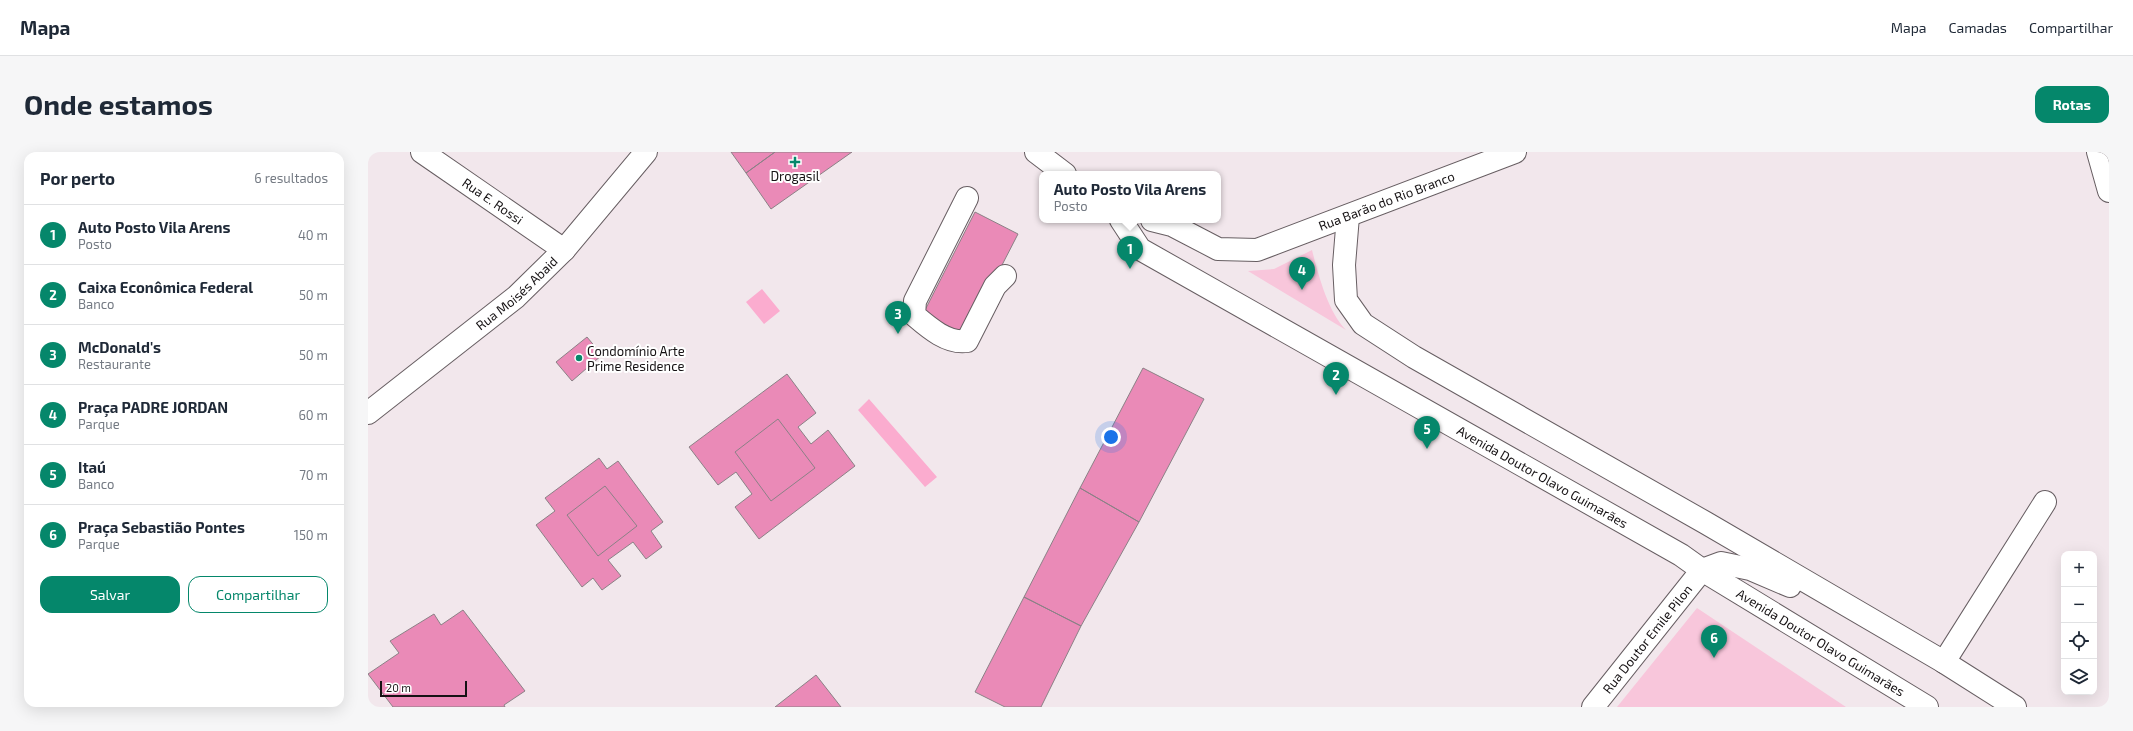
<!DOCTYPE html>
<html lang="pt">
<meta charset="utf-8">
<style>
body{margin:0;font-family:"Exo 2",sans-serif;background:#f6f6f7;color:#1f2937}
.controls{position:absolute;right:12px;bottom:12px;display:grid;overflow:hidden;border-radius:8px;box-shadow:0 4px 16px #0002}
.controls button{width:36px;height:36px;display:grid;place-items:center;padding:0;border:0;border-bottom:1px solid #e0e1e3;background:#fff;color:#1f2937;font:20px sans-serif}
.scale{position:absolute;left:12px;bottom:10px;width:87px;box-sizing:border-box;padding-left:4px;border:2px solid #161214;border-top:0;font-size:11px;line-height:14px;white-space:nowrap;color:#161214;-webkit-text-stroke:3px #fff;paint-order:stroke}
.you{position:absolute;left:743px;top:285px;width:14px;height:14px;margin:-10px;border:3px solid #fff;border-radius:50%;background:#1a73e8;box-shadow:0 0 0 6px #1a73e833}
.badge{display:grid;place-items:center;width:26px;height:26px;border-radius:50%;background:#05876b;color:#fff;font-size:13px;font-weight:700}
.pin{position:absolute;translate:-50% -33px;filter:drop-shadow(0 1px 2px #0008)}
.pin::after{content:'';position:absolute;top:21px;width:14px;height:12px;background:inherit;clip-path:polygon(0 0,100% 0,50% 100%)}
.popup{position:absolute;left:671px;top:19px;width:182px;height:52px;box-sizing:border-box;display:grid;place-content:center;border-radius:8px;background:#fff;filter:drop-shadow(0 1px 3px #0005);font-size:13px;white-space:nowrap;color:#747a83}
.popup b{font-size:15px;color:#1f2937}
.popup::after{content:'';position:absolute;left:50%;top:100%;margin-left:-8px;border:8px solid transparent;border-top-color:#fff}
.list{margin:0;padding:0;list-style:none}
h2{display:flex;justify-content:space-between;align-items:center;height:52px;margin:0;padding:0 16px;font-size:17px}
h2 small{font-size:13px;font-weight:400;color:#747a83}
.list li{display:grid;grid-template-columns:26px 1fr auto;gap:12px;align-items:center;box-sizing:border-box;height:60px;padding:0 16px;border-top:1px solid #e0e1e3}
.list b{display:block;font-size:15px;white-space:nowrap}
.list p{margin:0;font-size:13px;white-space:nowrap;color:#747a83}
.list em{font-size:13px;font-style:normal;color:#747a83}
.actions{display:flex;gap:8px;padding:12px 16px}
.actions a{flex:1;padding:9px 0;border:1px solid #05876b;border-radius:12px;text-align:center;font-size:14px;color:#05876b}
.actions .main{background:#05876b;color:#fff}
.icon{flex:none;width:22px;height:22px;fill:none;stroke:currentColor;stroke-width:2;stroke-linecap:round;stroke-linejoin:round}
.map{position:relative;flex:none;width:1741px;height:555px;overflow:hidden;border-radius:12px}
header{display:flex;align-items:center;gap:24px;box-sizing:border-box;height:56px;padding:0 20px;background:#fff;border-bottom:1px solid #e0e1e3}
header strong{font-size:19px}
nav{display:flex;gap:22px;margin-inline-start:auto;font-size:14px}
.intro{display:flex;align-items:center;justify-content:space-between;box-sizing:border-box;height:96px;padding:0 24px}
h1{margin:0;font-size:28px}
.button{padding:10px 18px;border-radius:12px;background:#05876b;color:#fff;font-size:14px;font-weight:700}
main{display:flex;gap:24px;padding:0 24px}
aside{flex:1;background:#fff;border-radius:12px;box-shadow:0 4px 16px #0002}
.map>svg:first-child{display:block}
</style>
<header>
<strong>Mapa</strong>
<nav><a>Mapa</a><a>Camadas</a><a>Compartilhar</a></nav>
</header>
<div class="intro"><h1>Onde estamos</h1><a class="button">Rotas</a></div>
<main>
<aside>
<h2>Por perto<small>6 resultados</small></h2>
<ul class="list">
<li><span class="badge">1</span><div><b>Auto Posto Vila Arens</b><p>Posto</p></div><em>40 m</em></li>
<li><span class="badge">2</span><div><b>Caixa Econômica Federal</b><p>Banco</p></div><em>50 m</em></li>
<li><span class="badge">3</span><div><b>McDonald's</b><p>Restaurante</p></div><em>50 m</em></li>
<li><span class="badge">4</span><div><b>Praça PADRE JORDAN</b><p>Parque</p></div><em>60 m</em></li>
<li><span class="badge">5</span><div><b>Itaú</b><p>Banco</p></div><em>70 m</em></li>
<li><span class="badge">6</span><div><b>Praça Sebastião Pontes</b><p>Parque</p></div><em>150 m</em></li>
</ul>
<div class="actions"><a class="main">Salvar</a><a>Compartilhar</a></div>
</aside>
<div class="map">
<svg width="1741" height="555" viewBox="0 0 1741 555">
<rect width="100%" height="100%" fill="#f2e7ec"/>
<path fill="#f8c6db" d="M 944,98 C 950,122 960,160 978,178 L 880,119 L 906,117 Z
M 1329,456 L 1478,555 L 1249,555 Z"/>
<path fill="#fbaccf" d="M 394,137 L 412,159 L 396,172 L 378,150 Z
M 501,247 L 569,325 L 557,335 L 490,258 Z"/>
<path fill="#ea8ab7" stroke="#8b8186" d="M 363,0 L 407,0 L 378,21 Z
M 407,0 L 484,0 L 403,57 L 378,21 Z
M 607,60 L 650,82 L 598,183 L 555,162 Z
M 219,185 L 234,203 L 204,229 L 188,210 Z
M 775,216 L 836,247 L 771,370 L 712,336 Z
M 419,222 L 448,261 L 430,275 L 443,292 L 460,278 L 487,314 L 391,387 L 367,355 L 384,342 L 368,320 L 350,333 L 321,295 Z
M 410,267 L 447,316 L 403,349 L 367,300 Z
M 231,306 L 239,317 L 250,309 L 295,370 L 283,379 L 294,395 L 278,407 L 265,390 L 240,408 L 253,424 L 234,438 L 225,426 L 214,435 L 168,373 L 187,359 L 177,346 Z
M 237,334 L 269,374 L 230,404 L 199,363 Z
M 712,336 L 771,370 L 713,474 L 656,445 Z
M 656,445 L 713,474 L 673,555 L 637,555 L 607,540 Z
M 95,458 L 157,539 L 136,553 L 137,555 L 25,555 L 0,522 L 31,501 L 22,489 L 66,462 L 73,473 Z
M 448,523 L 473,555 L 407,555 Z"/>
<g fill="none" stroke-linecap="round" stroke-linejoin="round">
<g stroke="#675e62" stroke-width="24">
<g id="minor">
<path id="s1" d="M 54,0 L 196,98"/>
<path d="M 1730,0 L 1741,39"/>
<path d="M 599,46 L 547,149 L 546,163 C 560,175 579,192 599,189 L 627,134 L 637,124"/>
<path id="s2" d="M 0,261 L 148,145 L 196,98 L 278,0"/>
<path d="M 1576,510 L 1677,350"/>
</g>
</g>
<g stroke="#675e62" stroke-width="24">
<g id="major">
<path d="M 668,0 L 697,22"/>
<path d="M 980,64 L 976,113 L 978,148 L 995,172 L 1046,205 L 1338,371 L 1576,510 L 1647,555"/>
<path id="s3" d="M 753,68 L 772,97 L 1313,403 L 1334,418 L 1559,555"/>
<path id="s4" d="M 784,68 L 804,73 L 850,97 L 889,98 L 1147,0"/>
<path d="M 1334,418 L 1353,411 L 1382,417 L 1422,434"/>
<path id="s5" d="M 1225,555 L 1334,418"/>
</g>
</g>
<use href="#minor" stroke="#fff" stroke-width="22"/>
<use href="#major" stroke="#fff" stroke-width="22"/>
</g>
<g fill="#05876b" stroke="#fff" stroke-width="1.5">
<path d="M425 4h4v4h4v4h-4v4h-4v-4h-4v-4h4z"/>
<circle cx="211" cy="206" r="4"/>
</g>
<g text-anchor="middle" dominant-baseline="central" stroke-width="4" stroke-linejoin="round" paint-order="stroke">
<g font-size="13" fill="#161214" stroke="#fff">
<text x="427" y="24">Drogasil</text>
<text x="219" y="199" text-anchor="start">Condomínio Arte<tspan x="219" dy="15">Prime Residence</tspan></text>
</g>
<g font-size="13" fill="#161214" stroke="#fff">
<text stroke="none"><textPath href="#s1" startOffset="86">Rua E. Rossi</textPath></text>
<text stroke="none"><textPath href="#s4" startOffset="250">Rua Barão do Rio Branco</textPath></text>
<text stroke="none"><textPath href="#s2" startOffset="191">Rua Moisés Abaid</textPath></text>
<text stroke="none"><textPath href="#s3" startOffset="497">Avenida Doutor Olavo Guimarães</textPath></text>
<text stroke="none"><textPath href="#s5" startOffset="87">Rua Doutor Emile Pilon</textPath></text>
<text stroke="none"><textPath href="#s3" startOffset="821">Avenida Doutor Olavo Guimarães</textPath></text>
</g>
</g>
</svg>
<div class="controls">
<button>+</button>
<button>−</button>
<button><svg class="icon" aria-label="locate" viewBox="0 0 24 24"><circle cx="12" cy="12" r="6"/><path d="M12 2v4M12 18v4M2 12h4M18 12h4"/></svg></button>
<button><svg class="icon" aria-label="layers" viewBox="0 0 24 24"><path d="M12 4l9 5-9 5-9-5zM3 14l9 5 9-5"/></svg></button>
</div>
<div class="scale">20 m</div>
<div class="you"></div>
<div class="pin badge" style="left:762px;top:117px">1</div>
<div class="popup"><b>Auto Posto Vila Arens</b>Posto</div>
<div class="pin badge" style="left:968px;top:243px">2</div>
<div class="pin badge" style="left:530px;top:182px">3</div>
<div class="pin badge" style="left:934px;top:138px">4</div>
<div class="pin badge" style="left:1059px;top:297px">5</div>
<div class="pin badge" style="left:1346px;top:506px">6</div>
</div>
</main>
